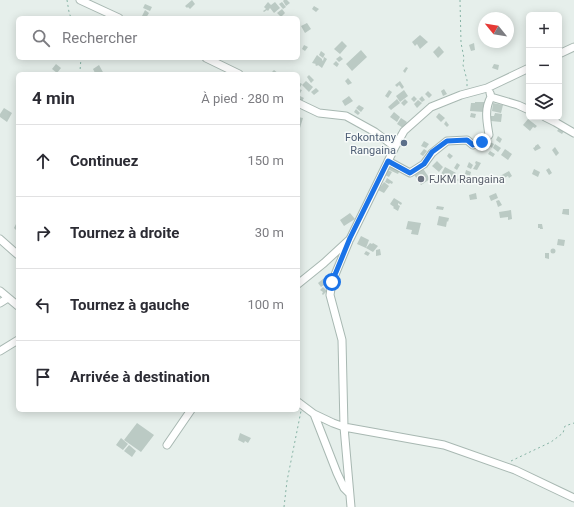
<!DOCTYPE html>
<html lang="fr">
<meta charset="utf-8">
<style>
body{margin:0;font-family:Roboto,sans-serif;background:#f7f7f7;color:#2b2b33}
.controls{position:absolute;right:12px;top:12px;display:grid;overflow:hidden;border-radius:6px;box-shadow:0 2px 10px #0003}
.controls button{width:36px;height:36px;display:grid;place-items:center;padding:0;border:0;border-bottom:1px solid #e1e1e2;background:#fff;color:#2b2b33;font:20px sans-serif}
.compass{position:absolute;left:478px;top:12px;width:36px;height:36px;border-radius:50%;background:#fff;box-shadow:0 2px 10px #0003;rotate:300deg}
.stop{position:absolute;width:12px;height:12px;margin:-9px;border:3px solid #1a73e8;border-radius:50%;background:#fff}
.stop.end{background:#1a73e8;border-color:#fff;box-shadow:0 1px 4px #0008}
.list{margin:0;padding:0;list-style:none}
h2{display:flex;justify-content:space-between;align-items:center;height:52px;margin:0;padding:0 16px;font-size:17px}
h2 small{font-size:13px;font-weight:400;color:#7c7c81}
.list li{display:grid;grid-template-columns:26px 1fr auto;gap:12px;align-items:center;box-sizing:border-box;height:72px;padding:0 16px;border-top:1px solid #e1e1e2}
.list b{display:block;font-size:15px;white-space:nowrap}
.list em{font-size:13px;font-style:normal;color:#7c7c81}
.icon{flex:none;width:22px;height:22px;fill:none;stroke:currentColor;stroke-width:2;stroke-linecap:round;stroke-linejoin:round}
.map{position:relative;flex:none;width:574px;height:507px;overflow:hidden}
.search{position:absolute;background:#fff;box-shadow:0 2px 10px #0003;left:16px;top:16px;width:284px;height:44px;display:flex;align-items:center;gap:10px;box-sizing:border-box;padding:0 14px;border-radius:6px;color:#7c7c81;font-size:15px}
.panel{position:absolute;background:#fff;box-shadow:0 2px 10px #0003;left:16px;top:72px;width:284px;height:340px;border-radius:6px}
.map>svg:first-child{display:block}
</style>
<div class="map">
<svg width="574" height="507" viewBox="0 0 574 507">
<rect width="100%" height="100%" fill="#e6efeb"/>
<path fill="#bbcac4" d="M 192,0 L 195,4 L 190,9 L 188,7 L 187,8 L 185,6 Z
M 284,0 L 287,0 L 290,3 L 286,6 L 283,1 Z
M 268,2 L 271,5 L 275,2 L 280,8 L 274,13 L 270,8 L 268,11 L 267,10 L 264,12 L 263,11 L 266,9 L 264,7 Z
M 282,2 L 286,7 L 283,9 L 279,4 Z
M 145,4 L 152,7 L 150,11 L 143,8 Z
M 314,6 L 319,9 L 316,12 L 312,9 Z
M 282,9 L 285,13 L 281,17 L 277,13 Z
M 145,10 L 149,13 L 146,18 L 145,18 L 142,16 Z
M 307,23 L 311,29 L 305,33 L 301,26 Z
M 420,35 L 428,42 L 420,49 L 417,44 L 415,46 L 412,42 Z
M 342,41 L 347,46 L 340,54 L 334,49 Z
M 474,43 L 475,50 L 471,51 L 469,45 Z
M 304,45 L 308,47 L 305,51 L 302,49 Z
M 439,46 L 444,52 L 438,58 L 433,52 Z
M 361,50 L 367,57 L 352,71 L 346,64 Z
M 321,51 L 325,54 L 323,58 L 319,55 Z
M 317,55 L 322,59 L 322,60 L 323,61 L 324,57 L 327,59 L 322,68 L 318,65 L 317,66 L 315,65 L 316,64 L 312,63 Z
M 340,56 L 343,59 L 339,62 L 336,59 Z
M 336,61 L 339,64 L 337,67 L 333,64 Z
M 56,64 L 61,68 L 57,73 L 52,69 Z
M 494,64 L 499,65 L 498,70 L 492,68 Z
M 99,65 L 104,74 L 92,74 L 95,73 L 93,69 Z
M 406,67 L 408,68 L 405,73 L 403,71 Z
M 274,70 L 279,74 L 270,74 Z
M 309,75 L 314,80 L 311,83 L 307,77 Z
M 348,78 L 352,83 L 348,85 L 345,81 Z
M 306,81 L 313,87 L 309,92 L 302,85 Z
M 400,81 L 404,87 L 402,89 L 399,85 L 397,87 L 395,85 Z
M 298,82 L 302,84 L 299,89 L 302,90 L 299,95 L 298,94 Z
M 316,88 L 319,91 L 314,95 L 311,92 Z
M 444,89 L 447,94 L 443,96 L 441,91 Z
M 389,90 L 392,92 L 388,98 L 385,96 Z
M 404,90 L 408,96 L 400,102 L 396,96 Z
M 428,91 L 432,95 L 429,98 L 425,94 Z
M 298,95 L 304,98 L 302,101 L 298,99 Z
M 349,96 L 353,101 L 345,106 L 342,101 Z
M 414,96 L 417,99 L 414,102 L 411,99 Z
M 422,96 L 425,100 L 422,102 L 419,99 Z
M 397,99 L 400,103 L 391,110 L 388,107 Z
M 405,99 L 408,102 L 404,106 L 401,103 Z
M 418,100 L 422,103 L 417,108 L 414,104 Z
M 475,102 L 484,102 L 484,112 L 470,111 L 471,103 L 475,103 Z
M 493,103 L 503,105 L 501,113 L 492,111 Z
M 359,105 L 364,108 L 361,112 L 356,108 Z
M 4,108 L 12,113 L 7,122 L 0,117 L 0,114 Z
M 356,109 L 360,113 L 358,115 L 354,112 Z
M 394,112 L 400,117 L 397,122 L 390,117 Z
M 439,113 L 445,118 L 441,122 L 436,117 Z
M 471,113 L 476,114 L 475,118 L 470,117 Z
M 495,113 L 502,114 L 501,122 L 491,121 L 491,116 L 494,116 Z
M 298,117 L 303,118 L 300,128 L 298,127 Z
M 401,118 L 407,122 L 403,128 L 397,124 Z
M 528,119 L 537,126 L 535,128 L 533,127 L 530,131 L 523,125 Z
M 446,121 L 449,125 L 447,127 L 444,124 Z
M 560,127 L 565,130 L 562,134 L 557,131 Z
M 498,136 L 502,139 L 500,143 L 496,140 Z
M 405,139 L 408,141 L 403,147 L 399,144 L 401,141 L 402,142 Z
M 424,141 L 429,144 L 426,148 L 421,146 Z
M 490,142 L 494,144 L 492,148 L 488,145 Z
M 495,144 L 501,148 L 498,152 L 493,148 Z
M 538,144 L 541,148 L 535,151 L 533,148 L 535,147 L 535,146 Z
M 555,147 L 559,153 L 556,156 L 552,150 Z
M 424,149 L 427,151 L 423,156 L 420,154 Z
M 505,149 L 512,154 L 508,160 L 501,155 Z
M 490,151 L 495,154 L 493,157 L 488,154 Z
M 449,153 L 453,156 L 450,159 L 447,156 Z
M 437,161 L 443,167 L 439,172 L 432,166 Z
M 476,161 L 481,163 L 477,170 L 473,169 L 476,164 L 475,163 Z
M 469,162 L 473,165 L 471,169 L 467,167 Z
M 457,163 L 460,165 L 457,170 L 454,168 Z
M 390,165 L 400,170 L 398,174 L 387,169 Z
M 422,167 L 430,179 L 421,185 L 413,173 Z
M 445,167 L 456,173 L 452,180 L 441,174 Z
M 549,168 L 552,173 L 549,175 L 546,170 Z
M 534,169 L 540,172 L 538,177 L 532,174 Z
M 388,170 L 392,172 L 389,177 L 385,175 Z
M 466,170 L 471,172 L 470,176 L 465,174 Z
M 509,171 L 512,176 L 509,178 L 508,176 L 502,179 L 500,176 Z
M 387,178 L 393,182 L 392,184 L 390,183 L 389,184 L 385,182 Z
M 459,178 L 464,182 L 462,184 L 457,180 Z
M 384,182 L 389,186 L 384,193 L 378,190 Z
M 476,193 L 477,199 L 470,200 L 469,195 Z
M 496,193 L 498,198 L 491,201 L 489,196 Z
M 394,198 L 402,203 L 401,205 L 398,203 L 398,205 L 400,206 L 398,211 L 393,208 L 394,207 L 390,204 Z
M 499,200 L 502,205 L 498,207 L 496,201 Z
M 437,206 L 444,207 L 443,210 L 436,209 Z
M 563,209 L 569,209 L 569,215 L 562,214 Z
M 511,210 L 512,219 L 508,220 L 508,217 L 500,218 L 499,212 Z
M 350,213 L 355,219 L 344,226 L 340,220 Z
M 439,216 L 449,218 L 448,222 L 447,221 L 446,227 L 437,225 Z
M 408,221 L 421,223 L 418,235 L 411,234 L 412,230 L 406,229 Z
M 16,224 L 18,224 L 18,230 L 16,230 L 14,228 Z
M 538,224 L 542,224 L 543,229 L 540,229 L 540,228 L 538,228 Z
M 361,236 L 369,240 L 366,248 L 357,244 Z
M 558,239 L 565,240 L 564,246 L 557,245 Z
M 370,243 L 372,244 L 373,243 L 378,246 L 373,252 L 366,248 Z
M550.5 251a2.5 2.5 0 1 1 5 0a2.5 2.5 0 1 1-5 0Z
M 380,249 L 381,255 L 376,256 L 376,250 Z
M 366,251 L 370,253 L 368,256 L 364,254 Z
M 545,253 L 549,253 L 549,259 L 545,258 Z
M 323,279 L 327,283 L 321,287 L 318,283 Z
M 323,287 L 327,291 L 323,295 L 322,294 L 323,292 L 320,290 Z
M 137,423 L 154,435 L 141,452 L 124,440 Z
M 240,433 L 251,438 L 248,443 L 245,441 L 244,443 L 238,440 Z
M 121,438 L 128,444 L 123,450 L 116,445 Z
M 129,445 L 136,451 L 132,457 L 124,451 Z"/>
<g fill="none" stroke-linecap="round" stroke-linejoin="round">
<g stroke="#a8b8b2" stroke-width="9">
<path id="minor" d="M 80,0 L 119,18
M 559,54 L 574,47
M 206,58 L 239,74
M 490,93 L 491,97 L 518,105 L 529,110
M 298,103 L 319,113 L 346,116 L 375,132 L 395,147
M 545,117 L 555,122 L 574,133
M 388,161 L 410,173 L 424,164 L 432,153 L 447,141 L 467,140 L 473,145 L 482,142 L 489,135 C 487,122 484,109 491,97
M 0,239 L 18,255
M 349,241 L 332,282 L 330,295 L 342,340 L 344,427 L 351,507
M 298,284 L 324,263 L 350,239 L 395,147 L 404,131 L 431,107 L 461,95 L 487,88 L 529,68
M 0,291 L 18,306
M 0,303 L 8,298
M 0,351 L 18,340
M 298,402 L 314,414 L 333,423 L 344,427 L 444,445 L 515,470 L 574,498
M 314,414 L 337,473 L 344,488 L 349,493
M 167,445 L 191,410"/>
</g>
<path stroke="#86b3a5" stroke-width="1" stroke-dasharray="2 3" stroke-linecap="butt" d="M 67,0 L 69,12 L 71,18
M 460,0 L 461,43 L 464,58 L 463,65 L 467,80 L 467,87
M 80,74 L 80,71 L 81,58
M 511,461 L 551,442 L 563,433 L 565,426 L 574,423
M 284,507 L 287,481 L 301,411"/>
<use href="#minor" stroke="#fff" stroke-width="7"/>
</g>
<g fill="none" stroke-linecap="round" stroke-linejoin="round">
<path stroke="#1a73e8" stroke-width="5" d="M 332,282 L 350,238 L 388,161 L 410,173 L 424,164 L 432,152 L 447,141 L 467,140 L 473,145 L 482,142"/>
</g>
<circle fill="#5c6f8a" stroke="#f7fbf9" stroke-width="1.5" cx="404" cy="143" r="4"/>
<circle fill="#6b7280" stroke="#f7fbf9" stroke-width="1.5" cx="421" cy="179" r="4"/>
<g text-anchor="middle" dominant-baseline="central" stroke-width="3" stroke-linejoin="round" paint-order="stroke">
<g font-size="11" fill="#4e5e75" stroke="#f7fbf9" text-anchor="end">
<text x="396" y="137">Fokontany<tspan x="396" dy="13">Rangaina</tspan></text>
</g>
<g font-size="11" fill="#5b616d" stroke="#f7fbf9" text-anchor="start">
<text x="429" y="179">FJKM Rangaina</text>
</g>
</g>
</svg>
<div class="controls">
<button>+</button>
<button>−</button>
<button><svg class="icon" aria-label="layers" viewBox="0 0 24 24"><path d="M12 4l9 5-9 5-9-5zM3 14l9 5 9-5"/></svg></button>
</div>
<svg class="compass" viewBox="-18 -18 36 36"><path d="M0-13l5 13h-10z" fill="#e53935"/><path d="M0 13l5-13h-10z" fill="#7c7c81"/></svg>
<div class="stop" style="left:332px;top:282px"></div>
<div class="stop end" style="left:482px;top:142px"></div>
<div class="search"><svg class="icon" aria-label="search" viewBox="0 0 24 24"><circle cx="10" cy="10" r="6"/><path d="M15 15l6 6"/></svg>Rechercher</div>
<section class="panel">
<h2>4 min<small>À pied · 280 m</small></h2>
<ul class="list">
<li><svg class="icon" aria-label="ahead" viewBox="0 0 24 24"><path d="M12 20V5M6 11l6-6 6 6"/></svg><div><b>Continuez</b></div><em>150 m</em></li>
<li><svg class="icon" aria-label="right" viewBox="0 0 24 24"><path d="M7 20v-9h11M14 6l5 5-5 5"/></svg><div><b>Tournez à droite</b></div><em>30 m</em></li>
<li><svg class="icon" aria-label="left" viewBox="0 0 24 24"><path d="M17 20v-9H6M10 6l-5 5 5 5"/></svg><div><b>Tournez à gauche</b></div><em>100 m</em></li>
<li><svg class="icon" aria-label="arrive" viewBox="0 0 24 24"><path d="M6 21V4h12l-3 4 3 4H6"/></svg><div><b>Arrivée à destination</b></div></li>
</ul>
</section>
</div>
